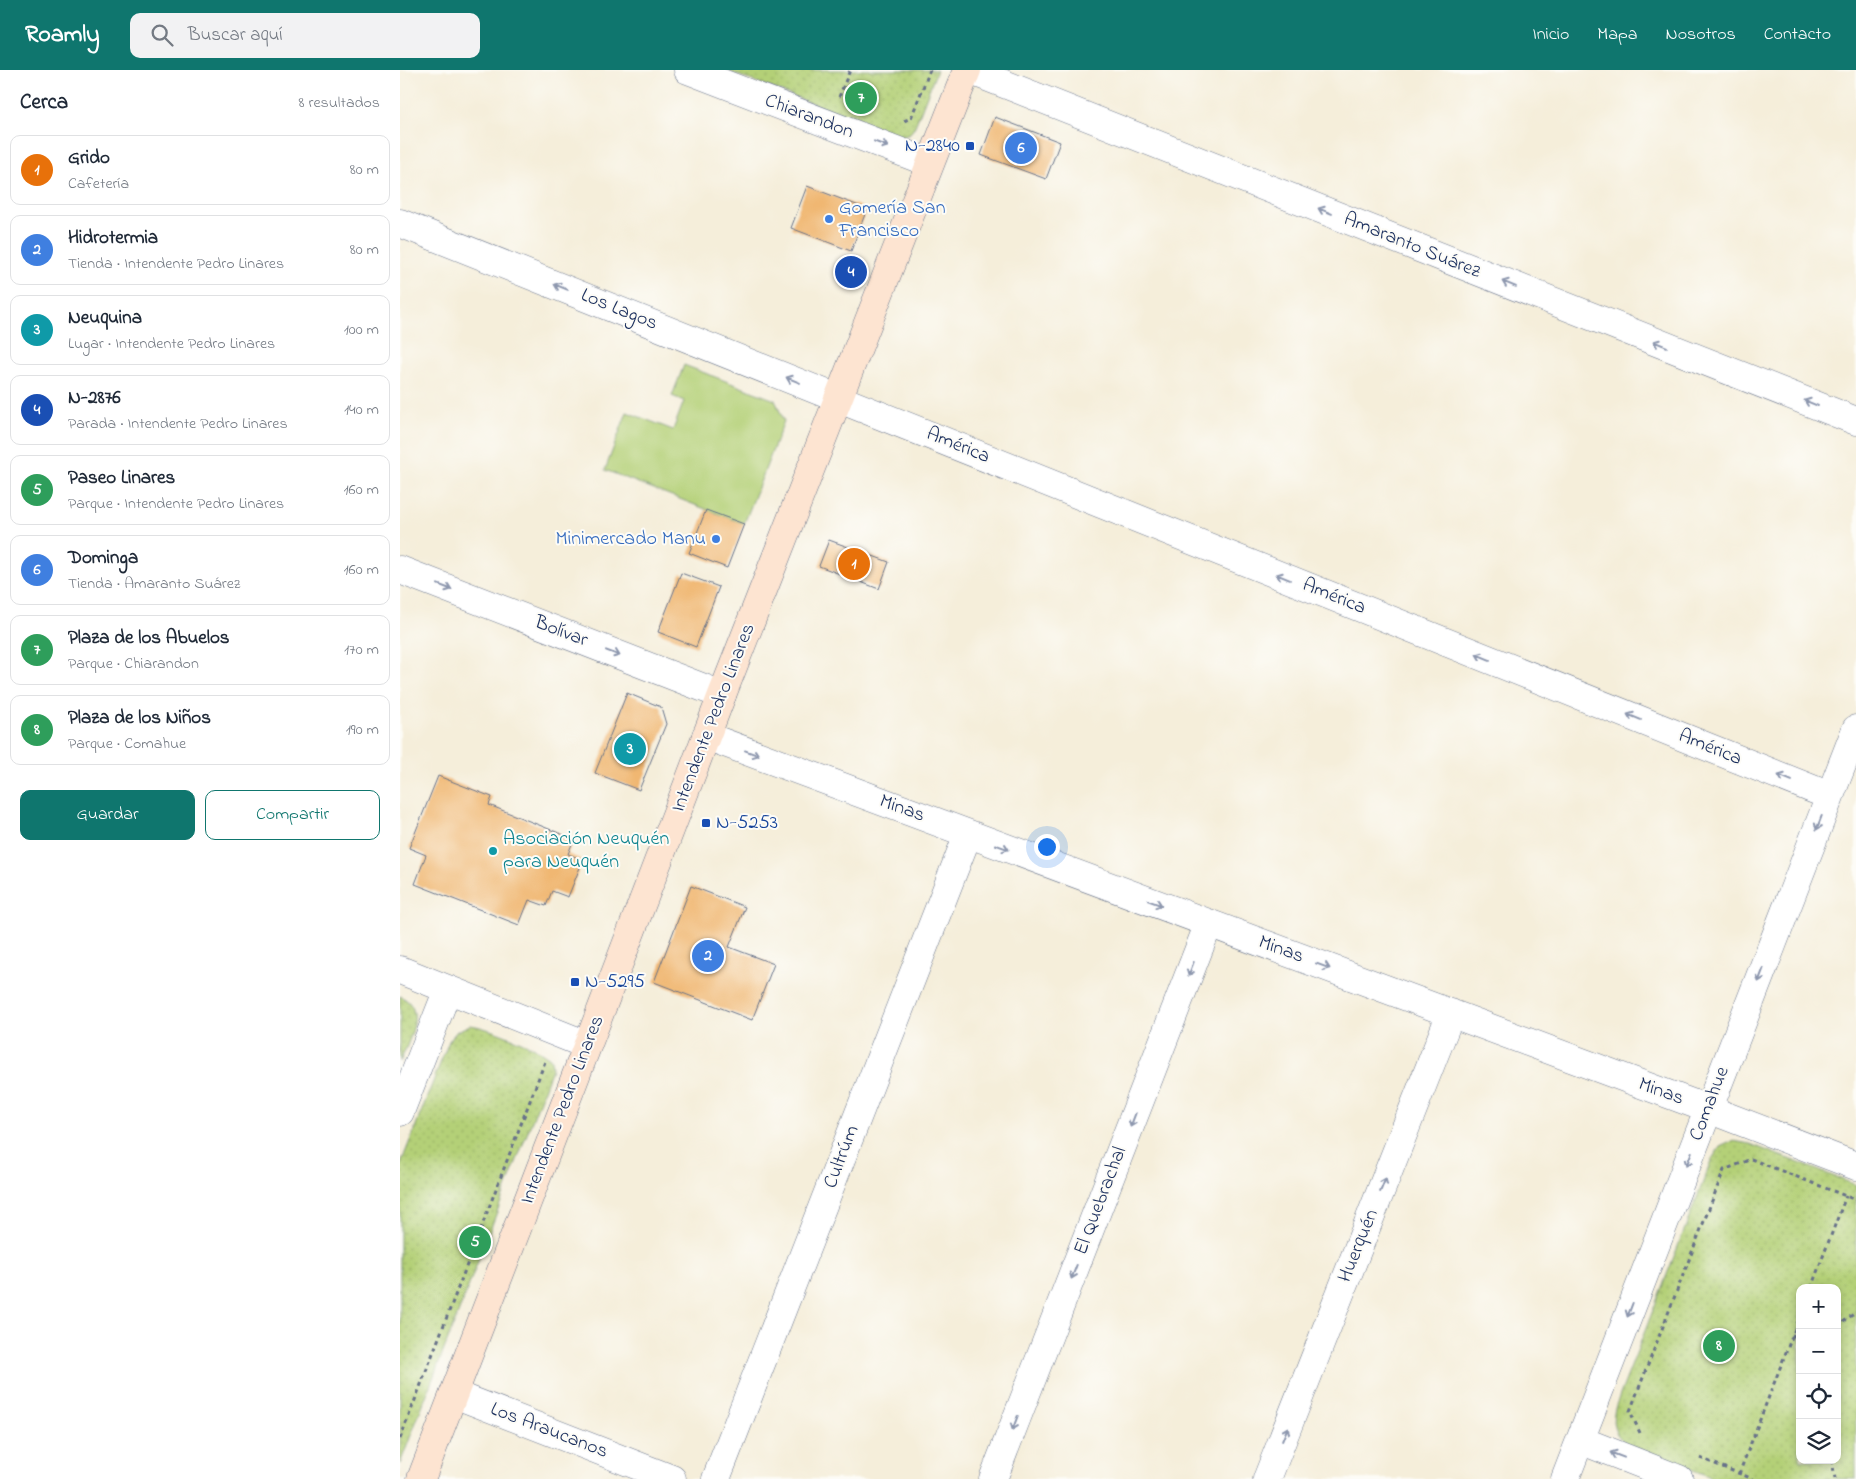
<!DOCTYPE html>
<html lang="es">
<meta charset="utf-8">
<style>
body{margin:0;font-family:"Indie Flower",sans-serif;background:#f2f2f3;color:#1f2937}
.controls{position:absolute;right:15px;bottom:15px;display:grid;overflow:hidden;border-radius:10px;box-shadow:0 2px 8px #0003}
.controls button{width:45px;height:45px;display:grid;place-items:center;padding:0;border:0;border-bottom:1px solid #e0e1e3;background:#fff;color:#1f2937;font:25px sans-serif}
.you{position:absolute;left:646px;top:776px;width:18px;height:18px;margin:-12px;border:4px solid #fff;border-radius:50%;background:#1a73e8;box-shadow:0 0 0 8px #1a73e833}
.badge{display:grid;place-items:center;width:32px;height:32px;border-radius:50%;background:#0f766e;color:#fff;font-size:16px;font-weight:700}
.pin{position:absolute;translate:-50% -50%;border:2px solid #fff;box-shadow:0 1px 5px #0006}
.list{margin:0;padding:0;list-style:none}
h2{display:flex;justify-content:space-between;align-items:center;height:65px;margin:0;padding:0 20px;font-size:21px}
h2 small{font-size:16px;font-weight:400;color:#747a83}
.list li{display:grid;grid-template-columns:32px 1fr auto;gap:15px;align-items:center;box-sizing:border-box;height:70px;margin:0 10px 10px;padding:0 10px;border:1px solid #e0e1e3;border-radius:10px}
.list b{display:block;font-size:19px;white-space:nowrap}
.list p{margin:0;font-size:16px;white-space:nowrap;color:#747a83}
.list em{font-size:16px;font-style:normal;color:#747a83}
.actions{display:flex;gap:10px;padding:15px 20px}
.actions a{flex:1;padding:11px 0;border:1px solid #0f766e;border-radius:10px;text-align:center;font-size:18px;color:#0f766e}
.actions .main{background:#0f766e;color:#fff}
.icon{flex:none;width:28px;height:28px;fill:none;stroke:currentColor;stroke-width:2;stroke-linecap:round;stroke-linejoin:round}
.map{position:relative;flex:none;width:1456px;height:1409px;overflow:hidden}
header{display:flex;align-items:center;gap:30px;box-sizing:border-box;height:70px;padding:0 25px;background:#0f766e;color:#fff}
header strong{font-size:24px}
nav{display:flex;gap:28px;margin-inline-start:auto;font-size:18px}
.search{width:350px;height:45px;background:#f2f2f3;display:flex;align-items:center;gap:12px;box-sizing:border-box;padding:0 18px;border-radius:10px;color:#747a83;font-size:19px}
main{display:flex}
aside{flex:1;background:#fff}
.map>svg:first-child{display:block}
</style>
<header>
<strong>Roamly</strong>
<div class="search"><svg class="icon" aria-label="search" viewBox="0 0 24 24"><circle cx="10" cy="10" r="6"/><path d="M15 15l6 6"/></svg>Buscar aquí</div>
<nav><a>Inicio</a><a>Mapa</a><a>Nosotros</a><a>Contacto</a></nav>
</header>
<main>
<aside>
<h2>Cerca<small>8 resultados</small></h2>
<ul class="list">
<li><span class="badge" style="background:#e8710a">1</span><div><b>Grido</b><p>Cafetería</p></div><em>80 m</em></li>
<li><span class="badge" style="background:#3f7fe0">2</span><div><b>Hidrotermia</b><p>Tienda · Intendente Pedro Linares</p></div><em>80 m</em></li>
<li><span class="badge" style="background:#0f9aa8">3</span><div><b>Neuquina</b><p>Lugar · Intendente Pedro Linares</p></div><em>100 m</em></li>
<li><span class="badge" style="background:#1a4fb4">4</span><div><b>N-2876</b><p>Parada · Intendente Pedro Linares</p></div><em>140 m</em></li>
<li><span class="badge" style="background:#2e9e5b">5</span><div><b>Paseo Linares</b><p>Parque · Intendente Pedro Linares</p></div><em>160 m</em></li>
<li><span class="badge" style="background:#3f7fe0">6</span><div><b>Dominga</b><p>Tienda · Amaranto Suárez</p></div><em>160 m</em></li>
<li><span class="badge" style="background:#2e9e5b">7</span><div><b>Plaza de los Abuelos</b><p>Parque · Chiarandon</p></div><em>170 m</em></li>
<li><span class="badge" style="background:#2e9e5b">8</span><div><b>Plaza de los Niños</b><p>Parque · Comahue</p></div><em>190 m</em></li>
</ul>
<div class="actions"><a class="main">Guardar</a><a>Compartir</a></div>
</aside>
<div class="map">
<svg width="1456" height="1409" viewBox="0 0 1456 1409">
<defs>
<pattern id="park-dots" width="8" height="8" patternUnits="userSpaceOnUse" patternTransform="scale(1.25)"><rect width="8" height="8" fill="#b4d077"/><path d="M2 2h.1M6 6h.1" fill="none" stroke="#9ab369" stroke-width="1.8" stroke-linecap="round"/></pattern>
</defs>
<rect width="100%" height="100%" fill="#fdfcf7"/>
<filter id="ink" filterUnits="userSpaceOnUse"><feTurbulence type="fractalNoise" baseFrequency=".02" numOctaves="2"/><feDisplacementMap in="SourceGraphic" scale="10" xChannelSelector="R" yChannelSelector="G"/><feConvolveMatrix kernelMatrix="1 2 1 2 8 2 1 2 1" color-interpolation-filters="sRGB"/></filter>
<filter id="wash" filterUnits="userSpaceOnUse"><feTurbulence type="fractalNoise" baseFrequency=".0096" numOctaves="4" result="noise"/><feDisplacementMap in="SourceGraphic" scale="20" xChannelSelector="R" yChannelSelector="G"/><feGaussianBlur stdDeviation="1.12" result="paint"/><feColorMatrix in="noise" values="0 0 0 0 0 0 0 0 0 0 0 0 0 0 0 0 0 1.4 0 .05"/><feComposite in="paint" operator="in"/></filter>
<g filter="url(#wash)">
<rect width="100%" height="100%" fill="#f5eeda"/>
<path fill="#b4d077" stroke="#68806a" d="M 284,295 L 375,330 L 384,351 L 344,454 L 205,400 L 227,342 L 273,360 L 284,331 L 272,326 Z"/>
<path fill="url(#park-dots)" stroke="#68806a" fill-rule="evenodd" d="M 324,0 L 537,0 L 515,56 L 510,64 L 501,67 Z
M 0,926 C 28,939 8,972 0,992 Z
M 70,955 C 88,957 138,977 151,989 L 152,999 L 0,1394 L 0,1096 L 49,971 L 57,961 Z
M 1333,1071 L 1350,1074 L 1456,1115 L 1456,1409 L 1316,1409 L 1227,1374 C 1212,1363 1211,1352 1216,1335 L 1312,1089 L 1320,1077 ZM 1400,1218 L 1437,1218 L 1437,1390 L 1400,1390 Z"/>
<g id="blocks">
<path fill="#f0b772" d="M 595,47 L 660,72 L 646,109 L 581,85 Z
M 407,116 L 467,139 L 451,181 L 391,158 Z
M 306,440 L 344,454 L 327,498 L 289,483 Z
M 429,470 L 489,492 L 479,519 L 419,496 Z
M 281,503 L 319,517 L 296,577 L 258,562 Z
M 227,623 L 261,637 L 266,654 L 239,720 L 195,703 Z
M 38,706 L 92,727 L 89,735 L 174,769 L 168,784 L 183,790 L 168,827 L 152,821 L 146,836 L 129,830 L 119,855 L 15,814 L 26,785 L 9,778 Z
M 291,816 L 345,837 L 329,877 L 374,894 L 352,950 L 254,912 Z"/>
</g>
</g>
<g filter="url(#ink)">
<use href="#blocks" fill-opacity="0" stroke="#677289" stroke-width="1"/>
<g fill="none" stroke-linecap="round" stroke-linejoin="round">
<g stroke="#677289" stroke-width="29">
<path id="street" d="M 288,0 L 530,93
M 569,0 L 1456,351
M 0,153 L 1430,726
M 0,500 L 322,625
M 306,666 L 1308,1039 L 1456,1096
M 0,900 L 187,975
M 0,1042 L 48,919
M 54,1324 L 272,1409
M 1180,1370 L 1279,1409
M 316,1409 L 568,764
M 593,1409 L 809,853
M 867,1409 L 1051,943
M 1165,1409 L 1456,659"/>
</g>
<g stroke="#677289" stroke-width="29">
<path id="secondary" d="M 21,1409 L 322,625 L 567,0"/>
</g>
<path stroke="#677289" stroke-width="3" stroke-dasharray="4 4" stroke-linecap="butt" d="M 439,27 L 450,0
M 504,51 L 511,48 L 530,0
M 1411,1218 L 1446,1126
M 1437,1257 L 1456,1242
M 1392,1265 L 1400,1268
M 1240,1363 L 1230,1341 L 1324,1100 L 1351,1089 L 1456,1130
M 0,1369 L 146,989
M 1300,1388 L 1353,1409
M 1432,1390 L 1435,1409
M 1339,1404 L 1400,1246
M 1455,1409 L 1456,1409"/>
<use href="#street" stroke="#fff" stroke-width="28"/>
<use href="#secondary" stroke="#fde4d1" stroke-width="28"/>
</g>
<defs><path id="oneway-shaft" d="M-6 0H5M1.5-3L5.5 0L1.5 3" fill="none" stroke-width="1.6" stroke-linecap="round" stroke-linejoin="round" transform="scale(1.25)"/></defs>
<g stroke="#8d97ae">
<use href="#oneway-shaft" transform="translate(481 74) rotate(21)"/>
<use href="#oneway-shaft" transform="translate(925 141) rotate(-158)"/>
<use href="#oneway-shaft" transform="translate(1109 214) rotate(-158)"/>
<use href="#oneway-shaft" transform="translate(161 217) rotate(-158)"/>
<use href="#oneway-shaft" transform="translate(1260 274) rotate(-158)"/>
<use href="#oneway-shaft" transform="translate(393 310) rotate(-158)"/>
<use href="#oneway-shaft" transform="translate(1411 333) rotate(-158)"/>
<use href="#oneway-shaft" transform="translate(883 507) rotate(-158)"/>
<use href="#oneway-shaft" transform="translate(45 517) rotate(21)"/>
<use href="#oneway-shaft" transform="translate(213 583) rotate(21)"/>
<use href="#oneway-shaft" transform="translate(1083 587) rotate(-158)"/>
<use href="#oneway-shaft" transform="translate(1234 647) rotate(-158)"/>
<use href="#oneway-shaft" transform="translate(352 683) rotate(20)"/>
<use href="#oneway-shaft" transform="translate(1385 708) rotate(-158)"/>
<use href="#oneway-shaft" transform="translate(1419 753) rotate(111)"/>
<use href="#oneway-shaft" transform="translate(602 777) rotate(20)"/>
<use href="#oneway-shaft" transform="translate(755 833) rotate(20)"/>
<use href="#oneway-shaft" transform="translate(923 896) rotate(20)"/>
<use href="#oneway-shaft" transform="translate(791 899) rotate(111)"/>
<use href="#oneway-shaft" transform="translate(1361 905) rotate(111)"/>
<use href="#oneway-shaft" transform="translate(733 1050) rotate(111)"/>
<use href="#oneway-shaft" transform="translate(1289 1089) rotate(111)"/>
<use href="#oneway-shaft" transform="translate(983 1115) rotate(-68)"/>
<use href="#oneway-shaft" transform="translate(674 1202) rotate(111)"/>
<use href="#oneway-shaft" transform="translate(1230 1240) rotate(111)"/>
<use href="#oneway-shaft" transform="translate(615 1353) rotate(111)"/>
<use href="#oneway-shaft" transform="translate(885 1364) rotate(-68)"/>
<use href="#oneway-shaft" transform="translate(1217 1385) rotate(-159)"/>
</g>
</g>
<g fill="#1a4fb4" stroke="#fdfcf7" stroke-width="2">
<rect x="565" y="71" width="10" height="10" rx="2.5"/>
<rect x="301" y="748" width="10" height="10" rx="2.5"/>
<rect x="170" y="907" width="10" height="10" rx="2.5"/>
</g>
<g fill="#3f7fe0" stroke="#fdfcf7" stroke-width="2">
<circle cx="429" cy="149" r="5"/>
<circle cx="316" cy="469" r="5"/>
</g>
<circle fill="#0f9aa8" stroke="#fdfcf7" stroke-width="2" cx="93" cy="781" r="5"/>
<g text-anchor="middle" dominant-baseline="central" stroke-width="4" stroke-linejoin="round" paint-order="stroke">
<g font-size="20" fill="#1b2f5e" stroke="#fdfcf7">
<text transform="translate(409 47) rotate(21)">Chiarandon</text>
<text transform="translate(1012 176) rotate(22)">Amaranto Suárez</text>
<text transform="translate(219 240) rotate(22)">Los Lagos</text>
<text transform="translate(558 376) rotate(22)">América</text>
<text transform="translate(934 527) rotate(22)">América</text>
<text transform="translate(161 562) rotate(21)">Bolívar</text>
<text transform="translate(314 648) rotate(-69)">Intendente Pedro Linares</text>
<text transform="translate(1310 678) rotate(22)">América</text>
<text transform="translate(502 739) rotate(20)">Minas</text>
<text transform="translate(881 880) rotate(20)">Minas</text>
<text transform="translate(1261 1022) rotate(20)">Minas</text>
<text transform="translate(1310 1034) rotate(-69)">Comahue</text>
<text transform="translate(163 1040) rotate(-69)">Intendente Pedro Linares</text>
<text transform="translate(442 1087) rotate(-69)">Cultrúm</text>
<text transform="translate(701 1131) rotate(-69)">El Quebrachal</text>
<text transform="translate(959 1176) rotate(-68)">Huerquén</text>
<text transform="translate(149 1361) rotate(21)">Los Araucanos</text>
</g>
<g font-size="20" fill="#164399" stroke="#fdfcf7" text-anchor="start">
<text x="560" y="76" text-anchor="end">N-2840</text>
<text x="316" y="753">N-5253</text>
<text x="185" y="912">N-5295</text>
</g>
<g font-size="20" fill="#366cbe" stroke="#fdfcf7" text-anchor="start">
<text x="439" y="138">Gomería San<tspan x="439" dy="23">Francisco</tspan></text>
<text x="306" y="469" text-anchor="end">Minimercado Manu</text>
</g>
<g font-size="20" fill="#0d838f" stroke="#fdfcf7" text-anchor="start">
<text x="103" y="769">Asociación Neuquén<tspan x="103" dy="23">para Neuquén</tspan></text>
</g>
</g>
</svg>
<div class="controls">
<button>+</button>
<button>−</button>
<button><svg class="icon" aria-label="locate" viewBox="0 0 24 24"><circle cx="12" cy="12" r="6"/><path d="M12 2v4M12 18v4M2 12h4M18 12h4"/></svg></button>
<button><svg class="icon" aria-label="layers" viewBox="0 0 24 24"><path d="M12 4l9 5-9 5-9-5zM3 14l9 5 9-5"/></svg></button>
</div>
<div class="you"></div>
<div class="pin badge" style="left:454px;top:494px;background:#e8710a">1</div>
<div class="pin badge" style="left:308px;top:886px;background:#3f7fe0">2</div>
<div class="pin badge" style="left:230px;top:679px;background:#0f9aa8">3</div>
<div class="pin badge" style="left:451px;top:202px;background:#1a4fb4">4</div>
<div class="pin badge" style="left:75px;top:1172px;background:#2e9e5b">5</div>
<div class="pin badge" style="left:621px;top:78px;background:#3f7fe0">6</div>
<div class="pin badge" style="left:461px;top:28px;background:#2e9e5b">7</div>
<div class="pin badge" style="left:1319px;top:1276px;background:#2e9e5b">8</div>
</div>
</main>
